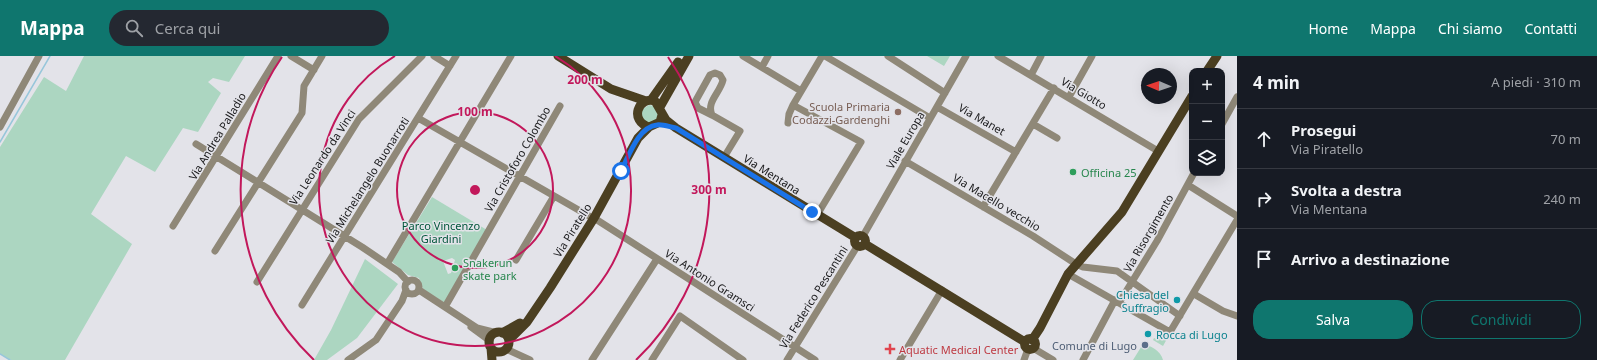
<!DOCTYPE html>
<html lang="it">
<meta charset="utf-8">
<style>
body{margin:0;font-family:"Noto Sans",sans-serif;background:#242831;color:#f1f3f6}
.controls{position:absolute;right:12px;top:12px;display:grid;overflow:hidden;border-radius:8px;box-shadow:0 4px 16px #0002}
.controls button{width:36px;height:36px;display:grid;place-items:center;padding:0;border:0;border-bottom:1px solid #363941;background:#171b24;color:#f1f3f6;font:20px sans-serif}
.compass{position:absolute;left:1141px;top:12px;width:36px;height:36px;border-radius:50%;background:#171b24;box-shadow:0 4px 16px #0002;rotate:272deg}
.stop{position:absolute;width:12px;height:12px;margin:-9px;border:3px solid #1a73e8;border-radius:50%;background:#fff}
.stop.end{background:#1a73e8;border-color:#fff;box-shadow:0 1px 4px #0008}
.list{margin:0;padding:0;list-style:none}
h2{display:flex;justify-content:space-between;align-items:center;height:52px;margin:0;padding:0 16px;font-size:17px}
h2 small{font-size:13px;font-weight:400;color:#9ea1a6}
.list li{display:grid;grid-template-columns:26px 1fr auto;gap:12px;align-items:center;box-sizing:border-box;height:60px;padding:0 16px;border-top:1px solid #363941}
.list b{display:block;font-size:15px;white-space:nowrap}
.list p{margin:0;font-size:13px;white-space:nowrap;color:#9ea1a6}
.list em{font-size:13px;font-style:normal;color:#9ea1a6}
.actions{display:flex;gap:8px;padding:12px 16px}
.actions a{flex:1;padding:9px 0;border:1px solid #0f766e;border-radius:16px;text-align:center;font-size:14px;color:#0f766e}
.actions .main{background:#0f766e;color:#fff}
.icon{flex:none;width:22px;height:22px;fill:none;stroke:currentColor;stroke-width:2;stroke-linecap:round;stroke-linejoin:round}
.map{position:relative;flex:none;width:1237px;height:304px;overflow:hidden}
header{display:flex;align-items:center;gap:24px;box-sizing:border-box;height:56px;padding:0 20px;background:#0f766e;color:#fff}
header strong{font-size:19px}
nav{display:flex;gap:22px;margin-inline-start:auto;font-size:14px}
.search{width:280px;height:36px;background:#242831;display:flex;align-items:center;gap:10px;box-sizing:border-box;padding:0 14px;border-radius:22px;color:#9ea1a6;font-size:15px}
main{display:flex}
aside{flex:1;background:#171b24}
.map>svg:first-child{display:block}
</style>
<header>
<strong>Mappa</strong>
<div class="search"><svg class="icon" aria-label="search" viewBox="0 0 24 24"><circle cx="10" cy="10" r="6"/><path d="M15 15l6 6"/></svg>Cerca qui</div>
<nav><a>Home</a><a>Mappa</a><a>Chi siamo</a><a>Contatti</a></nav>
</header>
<main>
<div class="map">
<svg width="1237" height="304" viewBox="0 0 1237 304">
<rect width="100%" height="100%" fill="#e3e3e9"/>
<path fill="#acd6c1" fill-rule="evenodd" d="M 84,0 L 245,0 L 229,26 L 213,22 L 208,26 L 221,37 L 198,76 L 183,72 L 155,116 L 126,100 L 91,158 L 132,188 L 65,304 L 11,304 L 0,298 L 0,91 L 44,21 L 66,35 Z
M 927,0 L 950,0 L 944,10 Z
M 649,49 L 654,50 L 659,57 L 655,68 L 642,66 L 641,54 Z
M 432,141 L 487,174 L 445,247 L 423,233 L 419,222 L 408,219 L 392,206 ZM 452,202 L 455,204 L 451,217 L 448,218 L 443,205 Z
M 365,203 L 398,228 L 357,282 L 327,304 L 314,304 L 331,274 Z
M 1161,274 L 1168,281 L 1163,290 L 1153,284 L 1154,282 L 1156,283 Z
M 1143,288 C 1150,289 1161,295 1163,304 L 1133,304 Z"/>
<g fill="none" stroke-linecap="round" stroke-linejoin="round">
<path stroke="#97c6da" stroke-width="1.5" d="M 0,86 L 50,0
M 0,298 L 10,304"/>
<path stroke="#8f8878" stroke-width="7" d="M 291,0 L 314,14
M 434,0 L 450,10
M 743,0 L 801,35
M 825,0 L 930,62
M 888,0 L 945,37
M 998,0 L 1158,95
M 762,11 L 768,0
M 1031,19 L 1041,0
M 1069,41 L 1092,0
M 793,49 L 861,86 L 817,159
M 937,51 L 1016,96
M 712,59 L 698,52 L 695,46 L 710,19 L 715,17 L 720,19 L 723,24 C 720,37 706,46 712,59 L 740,75 L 726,98
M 418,62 L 589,160
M 788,67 L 789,58 L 793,49 L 822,0
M 1033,68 L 1057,82
M 1222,68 L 1237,41
M 0,71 L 39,0
M 196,88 L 362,191 L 399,216 L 408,226
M 905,105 L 1033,180 L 1076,208 L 1083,211 L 1117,215 L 1180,260
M 1188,129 L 1237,160
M 983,151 L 1054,32
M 594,162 L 815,304
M 173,170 L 278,0
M 863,180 L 966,0
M 215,195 L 302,57 L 304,30 L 322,0
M 516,204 L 554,140
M 387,208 L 511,0
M 1068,218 L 1170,276 L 1237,164
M405 231a7 7 0 1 1 14 0a7 7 0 1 1-14 0Z
M 257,226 L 359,63 L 422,0
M 419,234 L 477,272 L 497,277
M 1194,238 L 1223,255 L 1237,260
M 1119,247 L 1157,185 L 1194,117
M 302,249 L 456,0
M 445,251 L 560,50
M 471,271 L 490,285
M 1033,292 L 1053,304
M 506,293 L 530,304
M 348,304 L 376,284 L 402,245 L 406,234
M 592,304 L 657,203
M 652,304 L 680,260 L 743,304
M 787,304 L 858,189
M 900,304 L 942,234
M 1024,304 L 1028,293
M 1083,304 L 1115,244"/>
<path stroke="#4b3f21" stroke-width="9" d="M 558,0 L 611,33 L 646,45
M 1207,15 L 1217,0
M 651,44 L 678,6
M 660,51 L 689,0
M 662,59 L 660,66 L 649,71 C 629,65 638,40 655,45 L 666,64 L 676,72 L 856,182
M854.5 185a5.5 5.5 0 1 1 11 0a5.5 5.5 0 1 1-11 0Z
M 865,188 L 1025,286
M489 286a10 10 0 1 1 20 0a10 10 0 1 1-20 0Z
M 502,277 L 520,267
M1024.5 288a5.5 5.5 0 1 1 11 0a5.5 5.5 0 1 1-11 0Z
M 509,284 L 527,266 L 550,232 L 594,162 L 638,82 L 649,71
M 1032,284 L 1040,272 L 1068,218 L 1122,156 L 1192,40
M 491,292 L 492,304"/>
</g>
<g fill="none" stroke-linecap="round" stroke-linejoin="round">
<path stroke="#1a73e8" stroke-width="5" d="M 621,115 C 629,100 638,71 657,69 C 662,68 670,71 676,72 L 812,156"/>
</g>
<g fill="none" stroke="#c2185b" stroke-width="2">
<circle cx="475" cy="134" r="78"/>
<path d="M555 0A156 156 0 1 1 395 0"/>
<path d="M314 304A234 234 0 0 1 282 1M668 1A234 234 0 0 1 636 304"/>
</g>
<circle fill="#8d6e63" stroke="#e3e3e9" stroke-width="1.5" cx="898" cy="56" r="4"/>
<g fill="#2e9e5b" stroke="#e3e3e9" stroke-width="1.5">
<circle cx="1073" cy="116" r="4"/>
<circle cx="455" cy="212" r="4"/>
</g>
<g fill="#0f9aa8" stroke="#e3e3e9" stroke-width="1.5">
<circle cx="1177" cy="244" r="4"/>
<circle cx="1148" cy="278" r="4"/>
</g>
<circle fill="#5c6f8a" stroke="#e3e3e9" stroke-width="1.5" cx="1145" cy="289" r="4"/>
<path fill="#e0444e" stroke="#e3e3e9" stroke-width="1.5" d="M888 287h4v4h4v4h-4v4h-4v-4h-4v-4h4z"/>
<g text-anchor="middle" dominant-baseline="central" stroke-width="3" stroke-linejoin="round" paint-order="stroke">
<g font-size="11" fill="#19191b" stroke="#e3e3e9">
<text transform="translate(1084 37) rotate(31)">Via Giotto</text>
<text transform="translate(982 63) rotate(30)">Via Manet</text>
<text transform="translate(217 80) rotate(-59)">Via Andrea Palladio</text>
<text transform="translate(905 84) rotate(-60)">Viale Europa</text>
<text transform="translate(322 101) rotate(-57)">Via Leonardo da Vinci</text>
<text transform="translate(517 103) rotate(-60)">Via Cristoforo Colombo</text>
<text transform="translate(772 118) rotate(32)">Via Mentana</text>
<text transform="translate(367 124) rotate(-58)">Via Michelangelo Buonarroti</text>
<text transform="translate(997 146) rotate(31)">Via Macello vecchio</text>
<text transform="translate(572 174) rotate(-58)">Via Piratello</text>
<text transform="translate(1148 177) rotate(-60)">Via Risorgimento</text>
<text transform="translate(710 224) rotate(33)">Via Antonio Gramsci</text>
<text transform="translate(813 241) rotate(-58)">Via Federico Pescantini</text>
</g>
<g font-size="11" fill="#785e54" stroke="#e3e3e9" text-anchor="end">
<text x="890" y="50">Scuola Primaria<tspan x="890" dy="13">Codazzi-Gardenghi</tspan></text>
</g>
<g font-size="11" fill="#27864d" stroke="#e3e3e9" text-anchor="start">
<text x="1081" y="116">Officina 25</text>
<text x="463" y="206">Snakerun<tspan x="463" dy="13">skate park</tspan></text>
</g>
<g font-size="11" fill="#00563a" stroke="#e3e3e9">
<text x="441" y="169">Parco Vincenzo<tspan x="441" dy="13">Giardini</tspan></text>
</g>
<g font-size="11" fill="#0d838f" stroke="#e3e3e9" text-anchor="end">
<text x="1169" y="238">Chiesa del<tspan x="1169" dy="13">Suffragio</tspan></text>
<text x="1156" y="278" text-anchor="start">Rocca di Lugo</text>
</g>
<g font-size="11" fill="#4e5e75" stroke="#e3e3e9" text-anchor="end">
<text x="1137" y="289">Comune di Lugo</text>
</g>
<g font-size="11" fill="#be3a42" stroke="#e3e3e9" text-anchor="start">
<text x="899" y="293">Aquatic Medical Center</text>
</g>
</g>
<circle cx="475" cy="134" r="6" fill="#c2185b" stroke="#e3e3e9" stroke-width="2"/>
<g font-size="12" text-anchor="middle" font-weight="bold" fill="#c2185b" stroke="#e3e3e9" stroke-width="3" stroke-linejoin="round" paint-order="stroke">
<text x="585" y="28">200 m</text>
<text x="475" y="60">100 m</text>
<text x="709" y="138">300 m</text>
</g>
</svg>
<div class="controls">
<button>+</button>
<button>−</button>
<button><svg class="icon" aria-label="layers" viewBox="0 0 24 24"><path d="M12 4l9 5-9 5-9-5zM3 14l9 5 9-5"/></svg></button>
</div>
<svg class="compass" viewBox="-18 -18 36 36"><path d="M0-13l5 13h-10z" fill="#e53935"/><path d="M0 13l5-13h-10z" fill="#9ea1a6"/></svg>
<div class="stop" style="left:621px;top:115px"></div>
<div class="stop end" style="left:812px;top:156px"></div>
</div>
<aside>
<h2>4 min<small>A piedi · 310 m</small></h2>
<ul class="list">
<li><svg class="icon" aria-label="ahead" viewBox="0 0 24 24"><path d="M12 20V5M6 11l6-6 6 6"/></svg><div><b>Prosegui</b><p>Via Piratello</p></div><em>70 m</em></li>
<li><svg class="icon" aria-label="right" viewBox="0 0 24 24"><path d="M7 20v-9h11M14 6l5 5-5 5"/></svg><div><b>Svolta a destra</b><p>Via Mentana</p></div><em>240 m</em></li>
<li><svg class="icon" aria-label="arrive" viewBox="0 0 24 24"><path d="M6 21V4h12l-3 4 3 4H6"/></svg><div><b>Arrivo a destinazione</b></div></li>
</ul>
<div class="actions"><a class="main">Salva</a><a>Condividi</a></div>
</aside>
</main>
